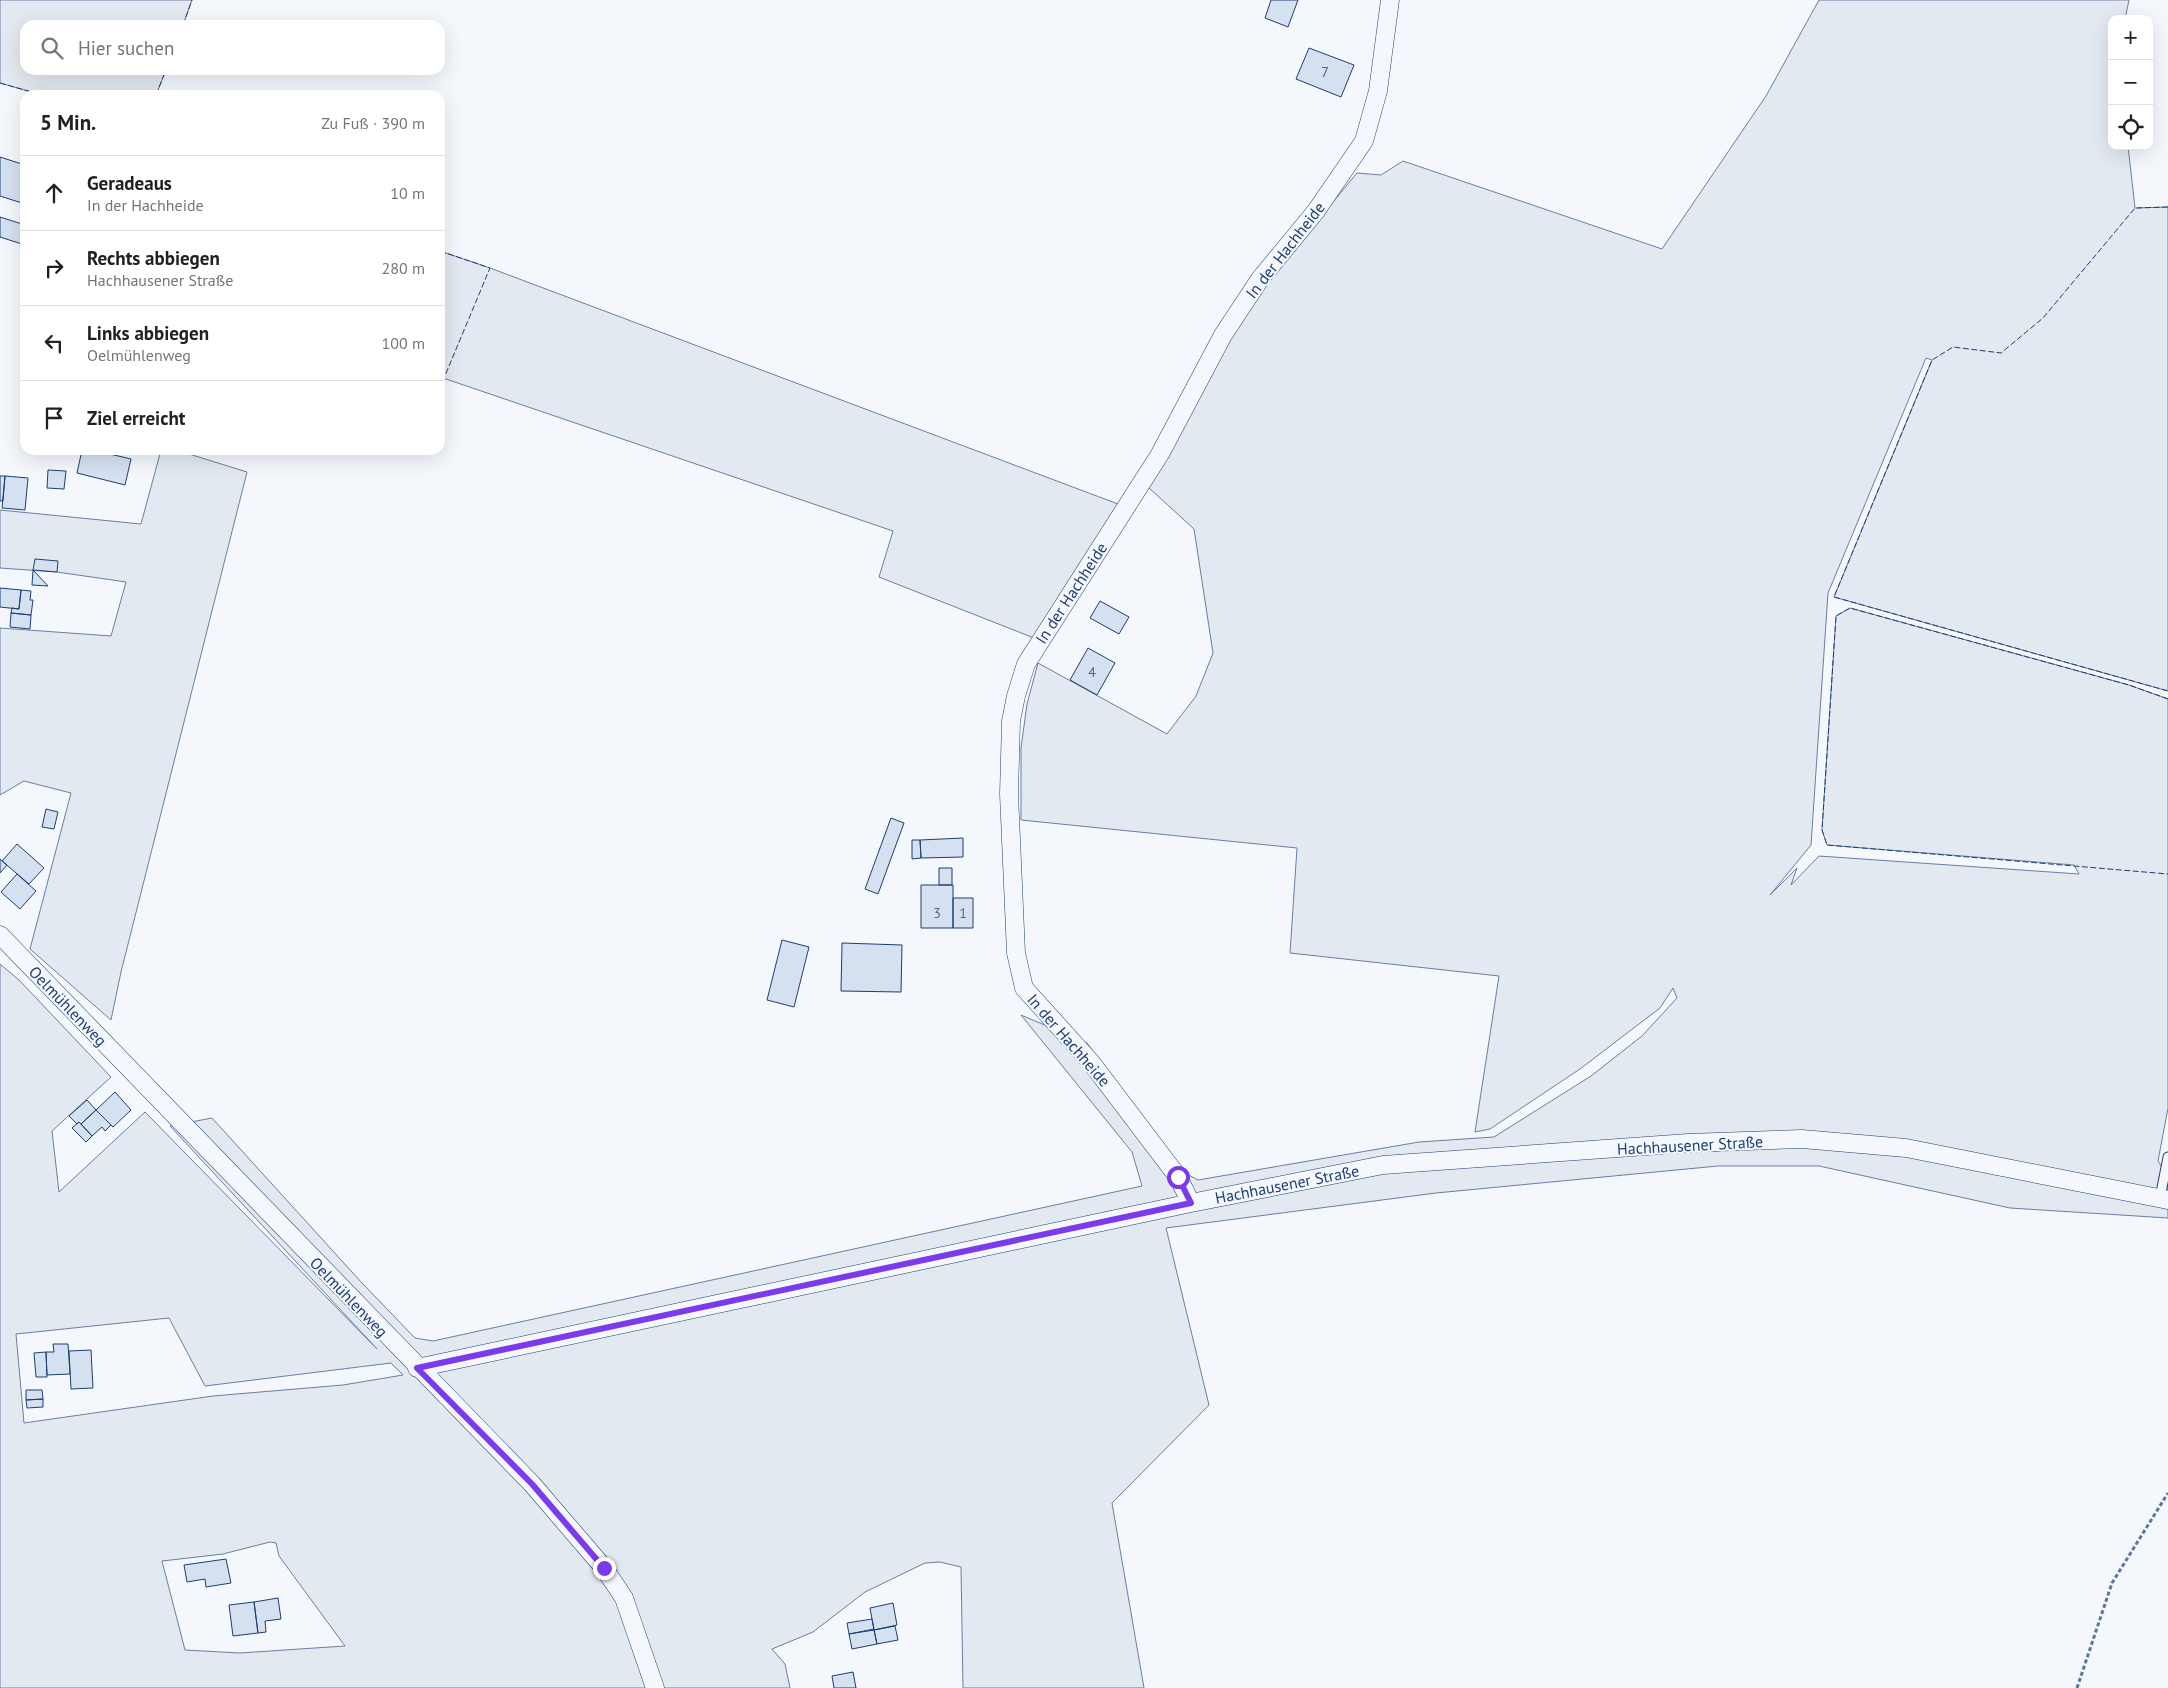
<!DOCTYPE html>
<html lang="de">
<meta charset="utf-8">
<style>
body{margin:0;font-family:"PT Sans",sans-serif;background:#f6f6f6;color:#202124}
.controls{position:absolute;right:15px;top:15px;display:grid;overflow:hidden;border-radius:10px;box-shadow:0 5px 20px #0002}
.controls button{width:45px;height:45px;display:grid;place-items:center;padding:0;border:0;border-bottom:1px solid #e0e0e0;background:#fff;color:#202124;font:25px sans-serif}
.stop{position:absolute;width:15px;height:15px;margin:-11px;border:4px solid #7c3aed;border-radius:50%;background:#fff}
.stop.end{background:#7c3aed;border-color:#fff;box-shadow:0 1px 5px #0008}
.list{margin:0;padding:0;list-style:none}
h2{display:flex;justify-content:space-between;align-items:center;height:65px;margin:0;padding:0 20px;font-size:21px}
h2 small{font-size:16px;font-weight:400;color:#757577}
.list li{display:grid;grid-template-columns:32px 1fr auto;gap:15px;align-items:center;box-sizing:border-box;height:75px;padding:0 20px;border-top:1px solid #e0e0e0}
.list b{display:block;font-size:19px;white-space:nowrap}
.list p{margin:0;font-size:16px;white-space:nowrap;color:#757577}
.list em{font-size:16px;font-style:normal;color:#757577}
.icon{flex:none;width:28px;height:28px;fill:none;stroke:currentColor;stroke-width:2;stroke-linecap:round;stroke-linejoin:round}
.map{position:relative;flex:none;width:2168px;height:1688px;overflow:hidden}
.search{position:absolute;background:#fff;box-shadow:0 5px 20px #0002;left:20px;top:20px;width:425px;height:55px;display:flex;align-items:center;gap:12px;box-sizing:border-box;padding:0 18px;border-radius:15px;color:#757577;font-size:19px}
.panel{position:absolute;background:#fff;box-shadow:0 5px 20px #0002;left:20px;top:90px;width:425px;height:365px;border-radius:15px}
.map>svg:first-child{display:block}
</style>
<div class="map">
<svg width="2168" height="1688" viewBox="0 0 2168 1688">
<rect width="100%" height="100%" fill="#f4f7fb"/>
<path fill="#e3e9f0" stroke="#687fa3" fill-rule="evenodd" d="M 0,0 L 192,0 L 183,25 L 25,25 L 25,70 L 166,70 L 156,95 L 42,95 L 0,83 Z
M 1819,0 L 2129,0 L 2125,19 L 2112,19 L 2112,146 L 2128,146 L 2135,208 L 2168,207 L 2168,691 L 1834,597 L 1932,360 L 1926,358 L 1828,593 L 1811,845 L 1770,895 L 1797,868 L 1791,885 L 1819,856 L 2079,874 L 2074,865 L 1827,845 L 1822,830 L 1836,616 L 1850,608 L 2129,685 L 2168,699 L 2168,1108 L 2158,1161 L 2168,1177 L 2168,1218 L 2010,1208 L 1819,1166 L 1718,1166 L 1436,1193 L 1166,1228 L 1209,1405 L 1112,1503 L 1144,1688 L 963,1688 L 961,1567 L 940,1562 L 925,1563 L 865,1592 L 813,1632 L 772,1649 L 785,1664 L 790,1688 L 0,1688 L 0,964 L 19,980 L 111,1077 L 52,1131 L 59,1192 L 145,1112 L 377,1349 L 170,1126 L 212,1118 L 362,1283 L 415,1338 L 433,1341 L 1142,1186 L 1132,1152 L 1021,1015 L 1087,1043 L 1183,1172 L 1198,1180 L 1419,1142 L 1494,1137 L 1591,1076 L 1642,1036 L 1677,998 L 1673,988 L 1660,1008 L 1580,1069 L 1490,1129 L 1475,1132 L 1499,976 L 1290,953 L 1297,848 L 1021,820 L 1021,748 L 1027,704 L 1038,663 L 1167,734 L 1196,696 L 1213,653 L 1194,529 L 1148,487 L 1229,337 L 1267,282 L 1357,173 L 1381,175 L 1403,161 L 1662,249 L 1766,96 ZM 169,1318 L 205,1386 L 391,1363 L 403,1375 L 343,1385 L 213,1396 L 24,1423 L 16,1334 ZM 270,1542 L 276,1543 L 279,1556 L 345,1646 L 240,1653 L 185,1650 L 162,1561 L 223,1554 Z
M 440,251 L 490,268 L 1118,504 L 1034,638 L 879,577 L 893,531 L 440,377 Z
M 161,450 L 176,450 L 247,472 L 121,972 L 111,1020 L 30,949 L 71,793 L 24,781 L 0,795 L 0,628 L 111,636 L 126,582 L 57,572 L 0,568 L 0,510 L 141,524 Z"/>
<path fill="#d5e0f0" stroke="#1d3f73" d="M 1271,0 L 1298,0 L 1288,27 L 1265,18 Z
M 1309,48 L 1354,65 L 1341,97 L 1296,79 Z
M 0,157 L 25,165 L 25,204 L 0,196 Z
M 0,217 L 25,225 L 25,245 L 0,237 Z
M 82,450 L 93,450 L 131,459 L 125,485 L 77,473 Z
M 48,470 L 66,471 L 64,489 L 47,488 Z
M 0,476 L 5,476 L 3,501 L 0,501 Z
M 5,476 L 28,478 L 25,510 L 2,508 Z
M 35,559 L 58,561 L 57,572 L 33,570 Z
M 33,570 L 48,586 L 32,585 Z
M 0,588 L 21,590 L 19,609 L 0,607 Z
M 21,590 L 31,591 L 30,600 L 33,600 L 31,615 L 11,613 L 12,608 L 19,609 Z
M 1100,601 L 1129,617 L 1119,634 L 1090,618 Z
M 11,613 L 31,615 L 30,629 L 10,627 Z
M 1088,648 L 1115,663 L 1097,695 L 1070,680 Z
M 46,809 L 58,812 L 54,829 L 42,827 Z
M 891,818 L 904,823 L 878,894 L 865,889 Z
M 963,838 L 963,857 L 921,858 L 920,840 Z
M 912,840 L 920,840 L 921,858 L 912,859 Z
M 17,844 L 44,868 L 29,884 L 2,861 Z
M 0,859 L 7,865 L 0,873 Z
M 939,868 L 952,868 L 952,885 L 939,885 Z
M 17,874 L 36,891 L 20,909 L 1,892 Z
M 921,885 L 953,885 L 953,928 L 921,928 Z
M 953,898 L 973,898 L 973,928 L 953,928 Z
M 782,940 L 809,947 L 794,1007 L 767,1000 Z
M 842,943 L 902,945 L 901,992 L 841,991 Z
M 115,1092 L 131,1110 L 113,1127 L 96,1110 Z
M 87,1100 L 96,1110 L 81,1124 L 79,1122 L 77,1124 L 69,1116 Z
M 96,1110 L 111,1125 L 105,1131 L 102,1127 L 92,1136 L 81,1124 Z
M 79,1122 L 92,1136 L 86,1142 L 72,1128 Z
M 53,1344 L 68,1344 L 70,1374 L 47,1375 L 46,1352 L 54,1352 Z
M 91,1350 L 93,1388 L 71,1389 L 69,1351 Z
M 46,1352 L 47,1377 L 36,1377 L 34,1353 Z
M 26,1390 L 42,1390 L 43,1399 L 26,1400 Z
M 43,1399 L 43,1407 L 27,1408 L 26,1400 Z
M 226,1559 L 231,1583 L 206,1587 L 205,1579 L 187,1582 L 184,1565 Z
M 278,1598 L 281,1619 L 265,1621 L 266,1632 L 258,1633 L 254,1602 Z
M 254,1602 L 258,1633 L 233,1636 L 229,1605 Z
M 893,1603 L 897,1625 L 874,1630 L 870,1608 Z
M 872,1619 L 874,1629 L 849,1634 L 847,1623 Z
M 895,1626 L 898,1640 L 877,1644 L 874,1630 Z
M 874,1630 L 877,1644 L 852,1649 L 849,1634 Z
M 853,1672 L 856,1688 L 834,1688 L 832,1676 Z"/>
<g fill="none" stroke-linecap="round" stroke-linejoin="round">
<g stroke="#1d3f73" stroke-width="11">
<path id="service" d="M 2160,1198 L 2168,1157"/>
</g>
<g stroke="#1d3f73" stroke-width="19">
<path id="minor" d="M 0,935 L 532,1484 L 604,1568 L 624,1598 L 655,1688
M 1191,1203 L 1178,1177 L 1090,1061 L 1024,988 L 1016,953 L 1009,794 L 1011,721 L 1016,696 L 1026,664 L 1160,454 L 1223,335 L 1260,279 L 1316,211 L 1364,141 L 1378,91 L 1390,0
M 417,1368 L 1191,1203 L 1383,1165 L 1688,1143 L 1802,1139 L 1906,1148 L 2168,1200"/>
</g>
<path stroke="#5e769c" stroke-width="3" stroke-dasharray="4 2.5" stroke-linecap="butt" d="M 2077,1688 L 2112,1583 L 2168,1493"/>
<use href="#service" stroke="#f4f7fb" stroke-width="9"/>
<use href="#minor" stroke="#f4f7fb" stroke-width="18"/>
<path stroke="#1d3f73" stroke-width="1" stroke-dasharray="6 2.5" stroke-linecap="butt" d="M 183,25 L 192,0
M 0,83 L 42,95
M 156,95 L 166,70
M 2168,207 L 2135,208 L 2043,318 L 2001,353 L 1953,347 L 1932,360 L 1834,597 L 2168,691
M 440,251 L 490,268 L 444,378 L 440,377
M 2168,699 L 2129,685 L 1850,608 L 1836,616 L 1822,830 L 1827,845 L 2168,874"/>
</g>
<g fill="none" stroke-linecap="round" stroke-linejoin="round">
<path stroke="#7c3aed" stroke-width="6" d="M 604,1568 L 532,1484 L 417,1368 L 1191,1203 L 1178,1177"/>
</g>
<g text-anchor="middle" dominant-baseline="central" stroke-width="4" stroke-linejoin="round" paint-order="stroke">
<g font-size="14" fill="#4b6792">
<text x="1325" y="72">7</text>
<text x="1092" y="672">4</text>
<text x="937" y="913">3</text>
<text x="963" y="913">1</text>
</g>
<g font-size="16" fill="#1d3f73" stroke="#f4f7fb">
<text transform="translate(1285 250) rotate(-52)">In der Hachheide</text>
<text transform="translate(1071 593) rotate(-57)">In der Hachheide</text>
<text transform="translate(68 1006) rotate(46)">Oelmühlenweg</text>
<text transform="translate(1069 1040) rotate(49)">In der Hachheide</text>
<text transform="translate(1690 1145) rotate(-3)">Hachhausener Straße</text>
<text transform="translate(1287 1184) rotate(-11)">Hachhausener Straße</text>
<text transform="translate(349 1297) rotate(46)">Oelmühlenweg</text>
</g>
</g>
</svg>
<div class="controls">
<button>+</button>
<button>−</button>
<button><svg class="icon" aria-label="locate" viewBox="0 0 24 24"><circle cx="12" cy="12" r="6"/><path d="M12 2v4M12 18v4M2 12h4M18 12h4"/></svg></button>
</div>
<div class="stop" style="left:1178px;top:1177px"></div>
<div class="stop end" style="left:604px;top:1568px"></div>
<div class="search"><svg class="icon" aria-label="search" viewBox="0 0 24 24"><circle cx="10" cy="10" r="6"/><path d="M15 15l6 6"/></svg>Hier suchen</div>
<section class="panel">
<h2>5 Min.<small>Zu Fuß · 390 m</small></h2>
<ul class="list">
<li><svg class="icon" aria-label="ahead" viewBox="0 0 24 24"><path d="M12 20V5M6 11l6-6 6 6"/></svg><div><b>Geradeaus</b><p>In der Hachheide</p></div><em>10 m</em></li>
<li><svg class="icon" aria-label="right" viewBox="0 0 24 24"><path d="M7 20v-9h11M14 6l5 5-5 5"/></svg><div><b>Rechts abbiegen</b><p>Hachhausener Straße</p></div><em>280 m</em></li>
<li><svg class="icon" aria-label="left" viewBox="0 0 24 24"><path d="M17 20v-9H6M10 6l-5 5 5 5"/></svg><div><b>Links abbiegen</b><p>Oelmühlenweg</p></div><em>100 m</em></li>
<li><svg class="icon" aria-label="arrive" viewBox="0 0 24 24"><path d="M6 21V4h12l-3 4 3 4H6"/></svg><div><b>Ziel erreicht</b></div></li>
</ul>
</section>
</div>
